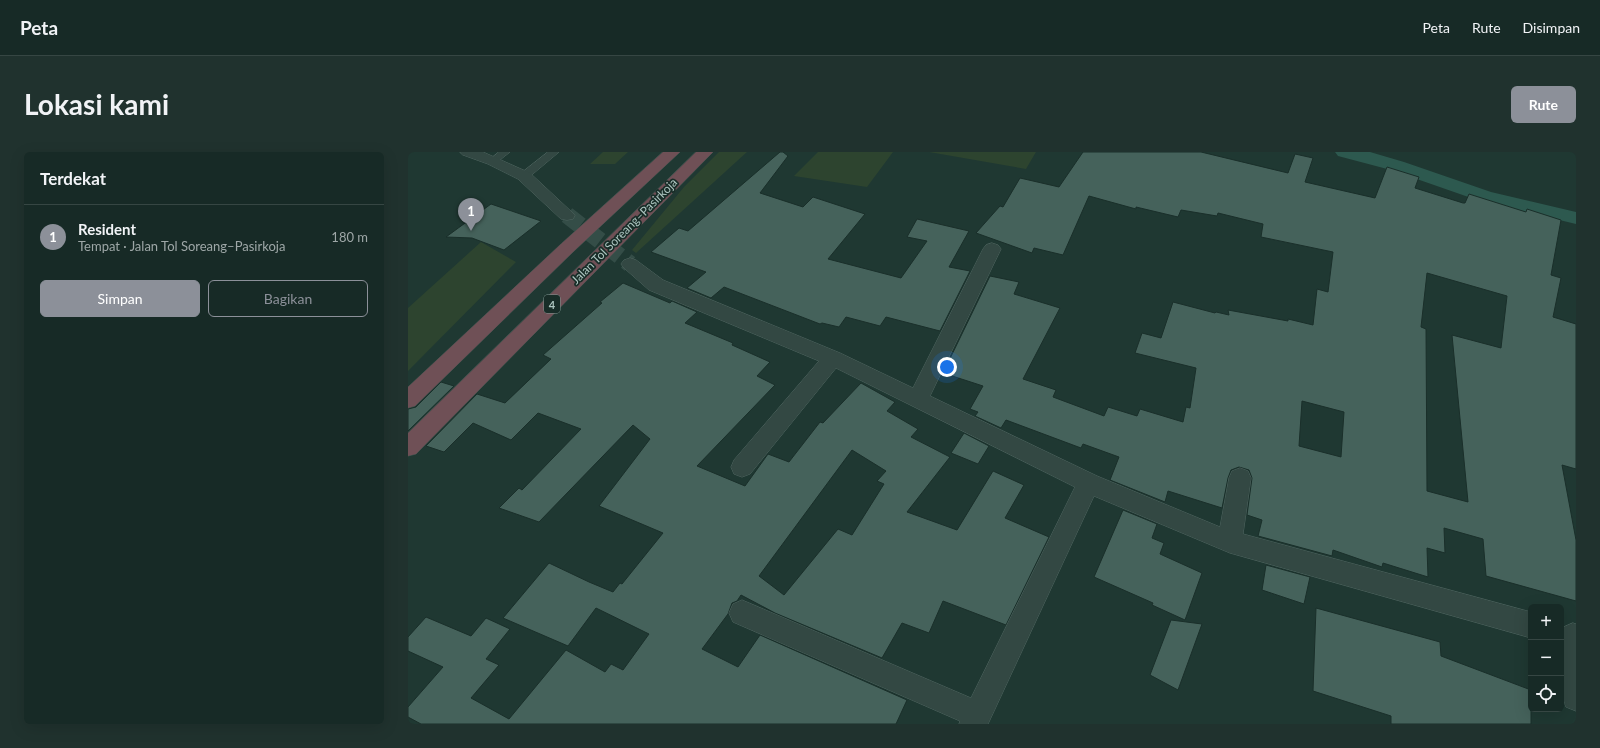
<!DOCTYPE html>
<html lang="id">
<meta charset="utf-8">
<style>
body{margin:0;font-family:Lato,sans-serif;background:#20322e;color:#f1f3f6}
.controls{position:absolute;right:12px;bottom:12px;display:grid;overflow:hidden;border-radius:6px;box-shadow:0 4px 16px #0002}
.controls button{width:36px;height:36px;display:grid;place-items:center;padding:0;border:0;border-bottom:1px solid #364643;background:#172a26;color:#f1f3f6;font:20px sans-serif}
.you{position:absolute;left:539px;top:215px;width:14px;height:14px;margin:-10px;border:3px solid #fff;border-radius:50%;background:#1a73e8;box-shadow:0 0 0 6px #1a73e833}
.badge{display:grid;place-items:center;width:26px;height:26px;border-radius:50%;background:#8c9099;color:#fff;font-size:13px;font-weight:700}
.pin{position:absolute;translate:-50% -33px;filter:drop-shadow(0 1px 2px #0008)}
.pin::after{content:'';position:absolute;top:21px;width:14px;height:12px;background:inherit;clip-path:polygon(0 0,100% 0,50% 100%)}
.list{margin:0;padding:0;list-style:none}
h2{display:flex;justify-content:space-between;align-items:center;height:52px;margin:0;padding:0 16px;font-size:17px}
h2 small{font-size:13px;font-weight:400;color:#9ea7a7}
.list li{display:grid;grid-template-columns:26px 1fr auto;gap:12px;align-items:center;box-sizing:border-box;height:64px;padding:0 16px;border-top:1px solid #364643}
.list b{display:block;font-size:15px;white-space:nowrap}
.list p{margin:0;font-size:13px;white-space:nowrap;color:#9ea7a7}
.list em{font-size:13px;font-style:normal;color:#9ea7a7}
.actions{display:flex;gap:8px;padding:12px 16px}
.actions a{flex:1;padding:9px 0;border:1px solid #8c9099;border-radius:6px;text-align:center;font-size:14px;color:#8c9099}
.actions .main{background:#8c9099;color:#fff}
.icon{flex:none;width:22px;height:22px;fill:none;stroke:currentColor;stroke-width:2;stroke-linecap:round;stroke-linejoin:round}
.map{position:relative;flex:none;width:1168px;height:572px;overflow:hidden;border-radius:6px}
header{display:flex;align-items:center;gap:24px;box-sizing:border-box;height:56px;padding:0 20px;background:#172a26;border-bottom:1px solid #364643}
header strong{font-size:19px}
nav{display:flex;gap:22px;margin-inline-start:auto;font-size:14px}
.intro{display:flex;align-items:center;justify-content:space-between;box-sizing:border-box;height:96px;padding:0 24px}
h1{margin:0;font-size:28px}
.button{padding:10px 18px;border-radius:6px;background:#8c9099;color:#fff;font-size:14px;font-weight:700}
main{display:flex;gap:24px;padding:0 24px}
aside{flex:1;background:#172a26;border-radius:6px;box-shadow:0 4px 16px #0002}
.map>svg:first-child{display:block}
</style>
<header>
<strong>Peta</strong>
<nav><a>Peta</a><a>Rute</a><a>Disimpan</a></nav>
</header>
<div class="intro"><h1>Lokasi kami</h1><a class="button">Rute</a></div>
<main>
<aside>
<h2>Terdekat<small></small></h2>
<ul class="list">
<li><span class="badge">1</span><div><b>Resident</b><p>Tempat · Jalan Tol Soreang–Pasirkoja</p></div><em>180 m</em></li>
</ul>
<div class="actions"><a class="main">Simpan</a><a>Bagikan</a></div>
</aside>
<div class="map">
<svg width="1168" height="572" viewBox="0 0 1168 572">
<rect width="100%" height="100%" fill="#1f3832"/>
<path fill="#2d442f" d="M 195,0 L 220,0 L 207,12 L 182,12 Z
M 311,0 L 339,0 L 228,101 L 224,98 L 276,35 Z
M 410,0 L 485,0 L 459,35 L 386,24 Z
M 521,0 L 628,0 L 618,17 Z
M 73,90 L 108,110 L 0,219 L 0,156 Z"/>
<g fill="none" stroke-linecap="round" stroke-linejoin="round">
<path fill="#2d594f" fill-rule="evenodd" d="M 927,0 L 962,0 L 996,10 L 1083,40 L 1168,60 L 1168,72 L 1069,48 L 983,18 L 930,4 Z"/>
</g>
<path fill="#45625b" stroke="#1a2f2a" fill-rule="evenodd" d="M 372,0 L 375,0 L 380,4 L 352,41 L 395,55 L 405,45 L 457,62 L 420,107 L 493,126 L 519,89 L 499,85 L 509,67 L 561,79 L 541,115 L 562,119 L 532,179 L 478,165 L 472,174 L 438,165 L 431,175 L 414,171 L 412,172 L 316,135 L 303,146 L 279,136 L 298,120 L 243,100 L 271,76 L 280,79 Z
M 675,0 L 793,0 L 880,21 L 887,2 L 905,6 L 897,30 L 967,46 L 979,15 L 1011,25 L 1007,36 L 1055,51 L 1057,51 L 1061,42 L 1118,60 L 1119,57 L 1153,68 L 1143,123 L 1153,126 L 1145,165 L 1168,172 L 1168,317 L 1154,313 L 1168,388 L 1168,449 L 1078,424 L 1075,387 L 1036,376 L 1037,401 L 1019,396 L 1020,425 L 975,411 L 974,415 L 925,398 L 924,404 L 850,384 L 854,368 L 839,363 L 844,326 L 841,318 L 831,315 L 823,318 L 820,326 L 814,356 L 760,339 L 757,350 L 702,328 L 711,305 L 675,292 L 673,296 L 598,268 L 593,276 L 567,264 L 570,260 L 562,257 L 575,234 L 535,221 L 582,124 L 611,130 L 606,142 L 652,156 L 615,227 L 648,238 L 645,245 L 696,264 L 700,255 L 729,264 L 732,257 L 775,270 L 778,255 L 782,256 L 788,216 L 727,201 L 734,181 L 753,186 L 765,150 L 807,161 L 808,160 L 821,163 L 820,158 L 880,169 L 880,167 L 905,173 L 909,137 L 920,140 L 925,100 L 853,85 L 855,72 L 810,61 L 809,64 L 773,58 L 770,65 L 728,55 L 728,57 L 681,44 L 655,103 L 626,96 L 624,101 L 568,81 L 592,54 L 595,55 L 612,26 L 651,35 ZM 1019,121 L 1099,144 L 1093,196 L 1044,183 L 1060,350 L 1019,339 L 1018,177 L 1013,175 ZM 894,249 L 936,260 L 933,305 L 891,294 Z
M 83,52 L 133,69 L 96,98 L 64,86 L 38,85 Z
M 215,131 L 262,151 L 264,149 L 289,160 L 277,171 L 325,191 L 324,193 L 362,210 L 349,224 L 367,233 L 289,314 L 337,334 L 360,302 L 381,310 L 412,270 L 415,271 L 453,231 L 487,250 L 479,259 L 510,277 L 503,285 L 542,305 L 499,360 L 549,378 L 585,319 L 616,333 L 597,366 L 641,385 L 598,473 L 535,449 L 521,481 L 494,471 L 474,506 L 367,461 L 333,443 L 329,449 L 324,451 L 320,462 L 294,497 L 330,515 L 352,483 L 499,548 L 488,572 L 13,572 L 0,565 L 0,555 L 35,515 L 0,499 L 0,485 L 18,465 L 63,484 L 78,466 L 102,477 L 78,507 L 91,513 L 63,546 L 101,567 L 158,498 L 197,520 L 203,512 L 215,518 L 241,482 L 188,456 L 160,494 L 95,466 L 141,411 L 181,430 L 205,440 L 212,431 L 214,432 L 255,381 L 191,354 L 242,287 L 225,273 L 131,370 L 91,356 L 111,336 L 114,338 L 173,277 L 130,261 L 103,288 L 65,271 L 36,300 L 18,294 L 69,242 L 97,251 L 143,207 L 135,203 L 194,151 L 192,150 ZM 444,298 L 478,319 L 469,329 L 476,332 L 444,383 L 430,377 L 376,443 L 351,424 Z
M 33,230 L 46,234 L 0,279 L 0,257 L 8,255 Z
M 556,281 L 581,294 L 570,312 L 543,301 Z
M 715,358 L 749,372 L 744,386 L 756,391 L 752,402 L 794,421 L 777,468 L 744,453 L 745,451 L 686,425 Z
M 858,413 L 902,425 L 896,452 L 854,438 Z
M 908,456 L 1032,490 L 1033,504 L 1123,538 L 1123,572 L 983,572 L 983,564 L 905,539 Z
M 763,468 L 794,472 L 770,538 L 742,523 Z"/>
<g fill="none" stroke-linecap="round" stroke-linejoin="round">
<path stroke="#344d47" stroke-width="17" stroke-dasharray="17 8" stroke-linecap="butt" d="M 159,63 L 222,112"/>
<g stroke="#506661" stroke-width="1">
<path id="service" d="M 91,0 L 102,0 L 88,11 L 82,11 L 80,9 Z
M 140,0 L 151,0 L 120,26 L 112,26 L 111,24 L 112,22 Z"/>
</g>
<g stroke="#506661" stroke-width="1">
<path id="minor" d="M 52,0 L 75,0 L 122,21 L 167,63 L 165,67 L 159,68 L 153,67 L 110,27 L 80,12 L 55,3 Z
M 584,91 L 590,93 L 593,97 L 522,244 L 689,324 L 812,375 L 821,326 L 824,319 L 832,316 L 840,319 L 843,326 L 835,382 L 1123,460 L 1123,486 L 822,401 L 686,344 L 580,572 L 551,572 L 552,569 L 325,470 L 321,461 L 325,452 L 334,448 L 563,546 L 667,335 L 428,216 L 342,322 L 334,325 L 326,322 L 323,315 L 326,308 L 411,209 L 241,138 L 216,116 L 213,112 L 216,108 L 222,106 L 228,108 L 255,128 L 432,201 L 505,236 L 575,97 L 578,93 Z
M 1165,471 L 1168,472 L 1168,559 L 1158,555 C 1152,540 1149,489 1156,475 Z"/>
</g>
<g stroke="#3d534e" stroke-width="1">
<path id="motorway" d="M 255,0 L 272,0 L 165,100 L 7,254 L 0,256 L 0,235 L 153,92 Z
M 288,0 L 305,0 L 8,302 L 0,304 L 0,281 Z"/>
</g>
<use href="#service" fill="#334843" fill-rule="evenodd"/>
<use href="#minor" fill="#334843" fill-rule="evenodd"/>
<use href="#motorway" fill="#6f5056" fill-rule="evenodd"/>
</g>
<g text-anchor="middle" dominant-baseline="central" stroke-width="3.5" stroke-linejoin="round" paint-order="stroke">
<rect fill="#182d28" stroke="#809792" stroke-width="1" x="136" y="143" width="16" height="18" rx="3"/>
<g font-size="11" font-weight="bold" fill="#adc5c0">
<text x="144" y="152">4</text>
</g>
<g font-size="12" fill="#adc5c0" stroke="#182d28">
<text transform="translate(216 79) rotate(-45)">Jalan Tol Soreang–Pasirkoja</text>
</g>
</g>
</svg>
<div class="controls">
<button>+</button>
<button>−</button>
<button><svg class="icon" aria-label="locate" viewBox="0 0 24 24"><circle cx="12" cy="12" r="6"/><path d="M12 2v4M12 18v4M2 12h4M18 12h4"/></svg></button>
</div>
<div class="you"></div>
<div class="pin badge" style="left:63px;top:79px">1</div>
</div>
</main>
